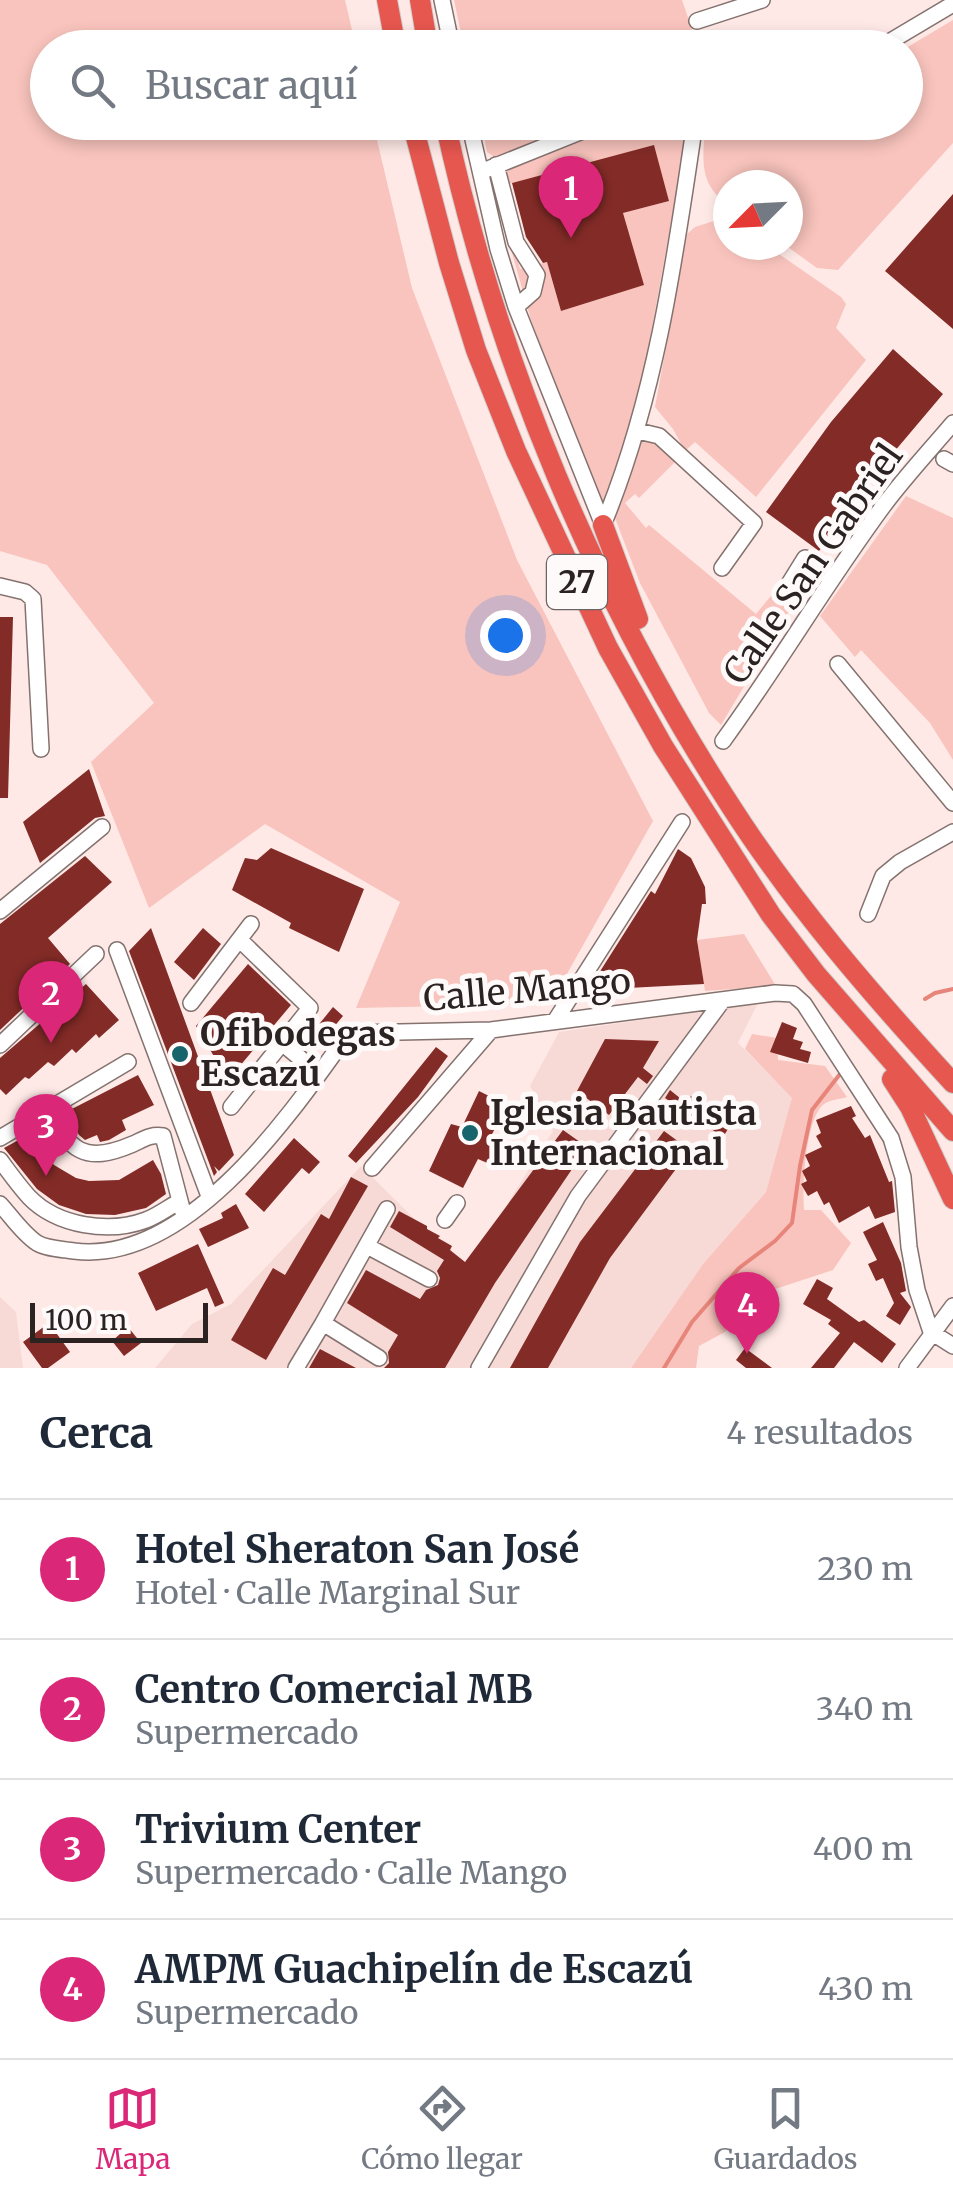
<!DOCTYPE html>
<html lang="es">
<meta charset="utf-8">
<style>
body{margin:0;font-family:Merriweather,serif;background:#f2f2f3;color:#1f2937}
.compass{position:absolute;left:713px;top:170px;width:90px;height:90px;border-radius:50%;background:#fff;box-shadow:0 5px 15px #0003;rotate:246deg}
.scale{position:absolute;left:30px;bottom:25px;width:178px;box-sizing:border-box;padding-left:10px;border:5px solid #2b2322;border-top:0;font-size:28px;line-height:35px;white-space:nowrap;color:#2b2322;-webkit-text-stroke:8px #fffafa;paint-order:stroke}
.you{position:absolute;left:505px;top:635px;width:35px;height:35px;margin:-25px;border:8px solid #fff;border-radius:50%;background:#1a73e8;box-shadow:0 0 0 15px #1a73e833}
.badge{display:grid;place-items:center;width:65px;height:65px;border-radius:50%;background:#db2777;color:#fff;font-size:32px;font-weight:700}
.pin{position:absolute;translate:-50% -82px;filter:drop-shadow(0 2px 5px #0008)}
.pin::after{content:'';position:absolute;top:52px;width:35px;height:30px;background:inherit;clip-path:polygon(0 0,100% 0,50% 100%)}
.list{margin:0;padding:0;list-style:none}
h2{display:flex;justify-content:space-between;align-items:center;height:130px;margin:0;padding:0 40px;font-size:42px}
h2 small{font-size:32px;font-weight:400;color:#747a83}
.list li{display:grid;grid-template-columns:65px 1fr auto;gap:30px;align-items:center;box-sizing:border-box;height:140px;padding:0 40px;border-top:2px solid #e0e1e3}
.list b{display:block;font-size:38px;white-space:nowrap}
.list p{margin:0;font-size:32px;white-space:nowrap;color:#747a83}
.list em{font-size:32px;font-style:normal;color:#747a83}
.icon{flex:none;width:55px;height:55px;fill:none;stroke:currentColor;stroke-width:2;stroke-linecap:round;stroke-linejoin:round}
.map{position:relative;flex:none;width:953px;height:1368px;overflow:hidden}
.search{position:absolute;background:#fff;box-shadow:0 5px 15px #0003;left:30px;right:30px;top:30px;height:110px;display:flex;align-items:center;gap:25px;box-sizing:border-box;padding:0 35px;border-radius:55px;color:#747a83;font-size:38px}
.sheet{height:690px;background:#fff}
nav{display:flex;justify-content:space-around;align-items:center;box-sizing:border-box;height:140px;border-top:2px solid #e0e1e3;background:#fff;font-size:28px;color:#747a83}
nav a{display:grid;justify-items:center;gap:5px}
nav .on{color:#db2777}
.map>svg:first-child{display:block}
</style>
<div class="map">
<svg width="953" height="1368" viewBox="0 0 953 1368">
<rect width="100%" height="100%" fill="#fee9e6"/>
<path fill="#f7dad6" d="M 758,1003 L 738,1043 L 793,1098 L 766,1192 L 703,1264 L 631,1368 L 155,1368 L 192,1324 L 231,1304 L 361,1166 L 440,1244 L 469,1265 L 553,1131 L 530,1086 L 559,1032 Z
M 0,1297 L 16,1312 L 23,1368 L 0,1368 Z"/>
<path fill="#f9c4bd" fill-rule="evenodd" d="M 0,0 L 345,0 L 356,47 L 48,48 L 48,122 L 373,123 L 412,288 L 517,560 L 653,821 L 550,1004 L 356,1008 L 400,902 L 265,824 L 149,908 L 91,762 L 154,703 L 47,565 L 0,551 Z
M 454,0 L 682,0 L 698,47 L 464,47 Z
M 953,20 L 953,143 L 838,270 L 817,268 L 785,245 L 788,245 L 788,185 L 728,185 L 728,205 C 698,183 703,160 705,127 L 710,123 L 906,122 L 906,48 Z
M 481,123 L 591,123 L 497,159 L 487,152 Z
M 620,123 L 689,123 L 646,361 L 626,452 L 602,508 L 531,320 L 492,182 L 494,174 ZM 654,146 L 669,201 L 623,213 L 643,285 L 561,311 L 547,262 L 520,269 L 498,187 Z
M 720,219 L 728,221 L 728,245 L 766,245 L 841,297 L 846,304 L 836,328 L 866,360 L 756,497 L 695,442 L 685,451 L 673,429 L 655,407 L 687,234 L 695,227 Z
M 639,439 L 650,439 L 679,458 L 639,498 L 635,494 L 625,503 L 646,528 L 649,525 L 756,614 L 784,580 L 804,586 L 721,725 L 709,713 L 640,583 L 613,513 Z
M 906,496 L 953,518 L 953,760 L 930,723 L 861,650 L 855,657 L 820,616 Z
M 744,934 L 776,986 L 705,991 L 697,940 Z
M 752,1034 L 777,1038 L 778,1060 L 825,1066 L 847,1097 C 841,1099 829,1100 824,1104 C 805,1119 802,1187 804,1210 L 821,1210 L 851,1243 L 833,1270 L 763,1293 L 725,1332 L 699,1346 L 696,1368 L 631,1368 L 703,1264 L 766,1192 L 792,1098 L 745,1049 Z"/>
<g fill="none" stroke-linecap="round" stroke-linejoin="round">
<path stroke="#e7857b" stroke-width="4" d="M 925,999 L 935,993 L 953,989
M 664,1368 L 692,1322 L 739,1268 L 775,1241 L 792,1223 L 800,1166 L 812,1110 L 840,1074"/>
</g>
<path fill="#832b27" d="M 654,145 L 669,201 L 623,213 L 644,285 L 561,311 L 547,262 L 543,263 L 526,237 L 512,183 Z
M 953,194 L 953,329 L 885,271 Z
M 893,349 L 943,394 L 883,465 L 819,551 L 766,512 L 831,422 Z
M 0,617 L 13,617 L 8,798 L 0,798 Z
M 89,769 L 105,816 L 95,818 L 40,863 L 23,822 Z
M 271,848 L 364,889 L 339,952 L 289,928 L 291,923 L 232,890 L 245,858 L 257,860 Z
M 678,849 L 691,858 L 705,887 L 706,904 L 702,904 L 697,940 L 704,984 L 628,988 L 628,974 L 599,973 L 651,891 L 655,894 Z
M 85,856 L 112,882 L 48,938 L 70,964 L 0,1030 L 0,924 Z
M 151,928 L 234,1155 L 219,1171 L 214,1166 L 217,1172 L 214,1176 L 129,951 Z
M 203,928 L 221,944 L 194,980 L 174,962 Z
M 248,964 L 291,1005 L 228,1080 L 196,1026 Z
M 86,984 L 119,1020 L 99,1038 L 96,1034 L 76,1053 L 72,1049 L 54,1066 L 48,1062 L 29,1079 L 25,1077 L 6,1095 L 0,1089 L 0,1058 Z
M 333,1007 L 343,1016 L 322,1041 L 312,1033 Z
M 782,1022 L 797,1028 L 793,1039 L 803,1042 L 800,1049 L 811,1052 L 808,1063 L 770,1052 Z
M 605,1039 L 659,1041 L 643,1068 L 653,1076 L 647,1084 L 638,1077 L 609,1115 L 577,1091 Z
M 436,1047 L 448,1056 L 418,1097 L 356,1163 L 348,1156 Z
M 138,1075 L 154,1105 L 122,1120 L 126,1130 L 109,1140 L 100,1142 L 97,1135 L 85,1140 L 79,1135 L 66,1112 Z
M 670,1090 L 686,1103 L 691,1096 L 733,1121 L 723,1137 L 665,1098 Z
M 479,1091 L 507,1105 L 489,1140 L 500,1147 L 498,1158 L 492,1165 L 478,1159 L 463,1188 L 429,1171 L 451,1124 L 462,1127 Z
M 851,1106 L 856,1116 L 852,1118 L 865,1138 L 870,1135 L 889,1182 L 892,1181 L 895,1212 L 875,1219 L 869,1206 L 839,1223 L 829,1202 L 824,1205 L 817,1191 L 808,1196 L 801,1184 L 807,1181 L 802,1171 L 810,1166 L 805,1155 L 822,1147 L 816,1136 L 821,1133 L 816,1120 Z
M 563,1130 L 587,1147 L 495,1283 L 445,1368 L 384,1368 L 389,1363 L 388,1352 L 398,1335 L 347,1303 L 366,1270 L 420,1299 L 426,1290 L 438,1285 L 440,1278 L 437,1271 L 444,1260 L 390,1227 L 399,1211 L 427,1226 L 427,1229 L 440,1236 L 438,1238 L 452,1246 L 450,1250 L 465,1262 Z
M 664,1131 L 690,1150 L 610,1258 L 548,1368 L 510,1368 L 580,1242 Z
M 33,1132 L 54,1165 L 76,1178 L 89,1181 L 119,1180 L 153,1160 L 161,1174 L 166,1194 L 146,1208 L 115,1215 L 86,1214 L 59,1205 L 37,1189 L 4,1148 Z
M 294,1138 L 320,1162 L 309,1174 L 302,1168 L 264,1212 L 245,1194 Z
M 351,1177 L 368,1186 L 266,1360 L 231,1340 L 273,1268 L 285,1275 L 321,1214 L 329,1219 Z
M 236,1204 L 249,1228 L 208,1247 L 199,1229 L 223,1218 L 221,1213 Z
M 883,1222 L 901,1263 L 906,1291 L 900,1293 L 911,1307 L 900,1325 L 886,1316 L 894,1303 L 883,1278 L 876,1281 L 868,1264 L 877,1260 L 863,1232 Z
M 198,1244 L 224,1303 L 215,1307 L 207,1288 L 156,1311 L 138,1273 Z
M 817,1279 L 833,1288 L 827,1299 L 859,1322 L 864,1320 L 896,1344 L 882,1363 L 854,1342 L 834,1368 L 811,1368 L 840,1333 L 828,1324 L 831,1320 L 803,1304 Z
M 49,1323 L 70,1352 L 48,1368 L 42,1368 L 23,1342 Z
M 128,1327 L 141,1343 L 124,1356 L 112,1341 Z
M 745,1348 L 772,1368 L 746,1368 L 736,1360 Z
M 320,1349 L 356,1368 L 309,1368 Z"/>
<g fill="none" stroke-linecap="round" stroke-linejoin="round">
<g stroke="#84726f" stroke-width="18">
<path id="minor" d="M 442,0 L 452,48
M 697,21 L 762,0
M 879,48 L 953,4
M 469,122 L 498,249 L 516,307 L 603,525
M 496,165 L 516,242 L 537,275 L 533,292 L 516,307
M 488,169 L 605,122
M 638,431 L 659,436 L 754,523 L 722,568
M 944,459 L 953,464
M 603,525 C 656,397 675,259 695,122
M 0,586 L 25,592 L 33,599 L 41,749
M 787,587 L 805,558 L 832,579
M 838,664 L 953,803
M 723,741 C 779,664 827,582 884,505 C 905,477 930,450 953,423
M 0,911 L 102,827
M 868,914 L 883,876 L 900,862 L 953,832
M 117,950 L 209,1196
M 191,1003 L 251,924
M 555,1021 L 682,822
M 282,1043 L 319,1074
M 0,1045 L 96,954
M 231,1107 L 310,1008 L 240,940
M 47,1108 C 70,1151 84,1165 133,1144 C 144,1139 151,1134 163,1136 L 184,1216
M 0,1138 L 128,1062
M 0,1160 C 9,1172 18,1185 29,1197 C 57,1226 109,1234 146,1220 C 157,1216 169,1207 180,1201
M 372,1168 L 491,1030
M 0,1204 C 11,1216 23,1234 37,1243 C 47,1249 62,1249 74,1251 C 186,1265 288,1118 345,1038 L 354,1033 L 491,1030 L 775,993 L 793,994 L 804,1004 L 891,1138 L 903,1177 L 909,1247 L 917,1290 L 931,1332
M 445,1220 L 457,1203
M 367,1246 L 429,1279
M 323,1323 L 387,1209
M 931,1332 L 953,1346
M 296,1368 L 323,1323 L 379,1358
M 479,1368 L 578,1196 L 723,1000
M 907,1368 L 953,1306"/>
</g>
<g stroke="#d0cfce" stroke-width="22">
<path id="highway" d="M 387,0 L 396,48
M 420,0 L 428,48
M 412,122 L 449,263 L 476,350 L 516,451 L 608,648 L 663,746 L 771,915 L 816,974 L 953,1131
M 445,122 C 497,363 596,598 730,805 C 794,905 873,996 953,1083
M 603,525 L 638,619
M 892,1079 L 910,1107 L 953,1199"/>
</g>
<use href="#minor" stroke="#fff" stroke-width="15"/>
<use href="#highway" stroke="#e6574f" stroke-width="20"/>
</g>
<g fill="#17646d" stroke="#fffafa" stroke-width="4">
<circle cx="180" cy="1054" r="10"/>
<circle cx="470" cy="1133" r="10"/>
</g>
<g text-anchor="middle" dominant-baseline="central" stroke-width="10" stroke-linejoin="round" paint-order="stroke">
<rect fill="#fffafa" stroke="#6b6463" stroke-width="2.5" x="547" y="555" width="60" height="54" rx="8"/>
<g font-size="32" font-weight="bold" fill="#2b2322">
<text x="577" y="582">27</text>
</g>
<g font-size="35" fill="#2b2322" stroke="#fffafa">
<text transform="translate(813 564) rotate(-55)">Calle San Gabriel</text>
<text transform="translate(527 990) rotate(-5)">Calle Mango</text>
</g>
<g font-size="35" font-weight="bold" fill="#2b2322" stroke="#fffafa" text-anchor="start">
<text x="200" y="1034">Ofibodegas<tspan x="200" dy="40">Escazú</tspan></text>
<text x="490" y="1113">Iglesia Bautista<tspan x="490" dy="40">Internacional</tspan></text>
</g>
</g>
</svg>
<svg class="compass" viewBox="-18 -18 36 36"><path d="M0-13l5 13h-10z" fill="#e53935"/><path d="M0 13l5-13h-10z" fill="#747a83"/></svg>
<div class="scale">100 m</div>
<div class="you"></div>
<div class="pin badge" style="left:571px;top:238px">1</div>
<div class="pin badge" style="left:51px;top:1043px">2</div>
<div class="pin badge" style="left:46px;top:1176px">3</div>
<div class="pin badge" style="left:747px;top:1354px">4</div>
<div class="search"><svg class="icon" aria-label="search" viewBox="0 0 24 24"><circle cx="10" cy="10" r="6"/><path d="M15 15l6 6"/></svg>Buscar aquí</div>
</div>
<section class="sheet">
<h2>Cerca<small>4 resultados</small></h2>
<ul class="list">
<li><span class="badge">1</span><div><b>Hotel Sheraton San José</b><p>Hotel · Calle Marginal Sur</p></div><em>230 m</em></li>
<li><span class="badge">2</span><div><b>Centro Comercial MB</b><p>Supermercado</p></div><em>340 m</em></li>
<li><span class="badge">3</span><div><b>Trivium Center</b><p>Supermercado · Calle Mango</p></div><em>400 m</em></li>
<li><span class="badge">4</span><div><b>AMPM Guachipelín de Escazú</b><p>Supermercado</p></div><em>430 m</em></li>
</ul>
</section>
<nav>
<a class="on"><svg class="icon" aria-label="map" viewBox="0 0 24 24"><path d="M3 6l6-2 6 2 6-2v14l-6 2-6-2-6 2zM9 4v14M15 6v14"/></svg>Mapa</a>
<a><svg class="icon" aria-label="directions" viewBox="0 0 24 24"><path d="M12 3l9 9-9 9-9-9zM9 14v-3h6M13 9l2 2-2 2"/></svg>Cómo llegar</a>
<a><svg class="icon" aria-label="saved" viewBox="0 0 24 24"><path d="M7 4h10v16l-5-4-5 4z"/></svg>Guardados</a>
</nav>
